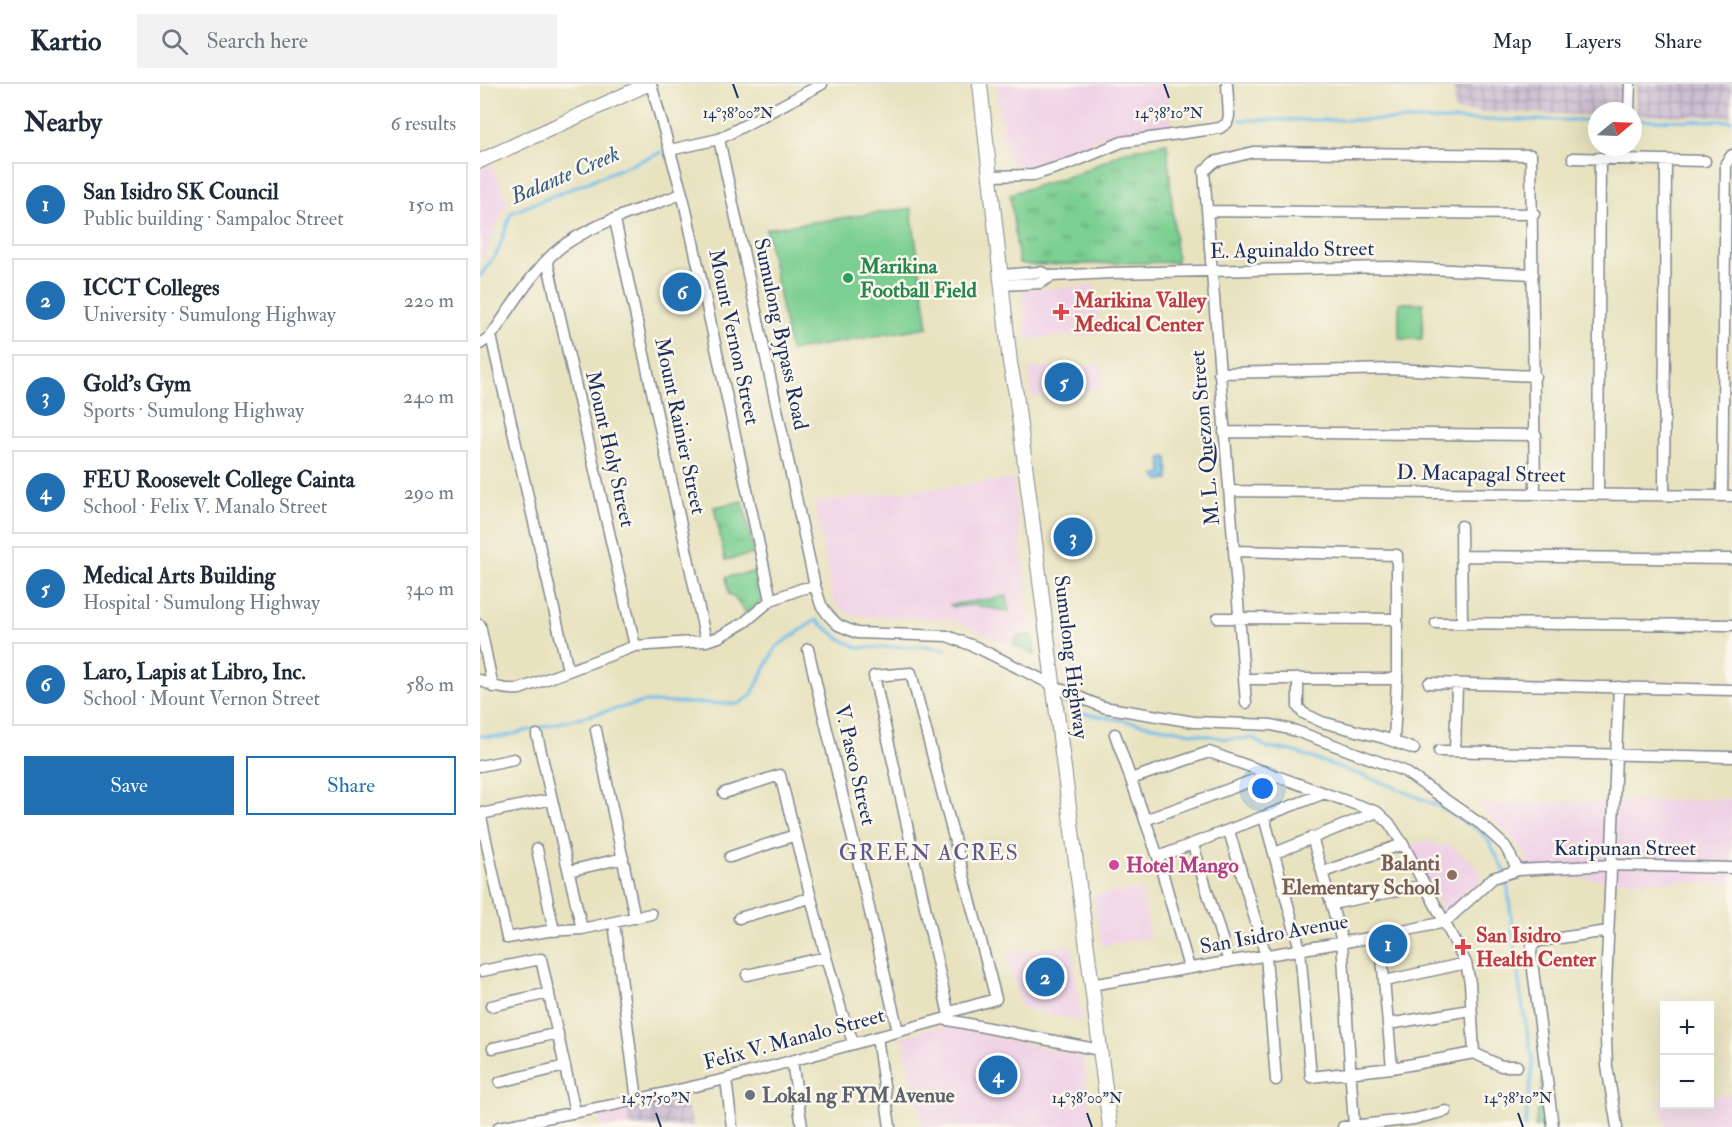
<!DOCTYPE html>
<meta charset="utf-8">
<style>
body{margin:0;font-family:"IM FELL Double Pica",serif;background:#f2f2f3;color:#1f2937}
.controls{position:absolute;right:18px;bottom:18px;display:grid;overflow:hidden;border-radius:0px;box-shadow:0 6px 24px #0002}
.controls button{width:54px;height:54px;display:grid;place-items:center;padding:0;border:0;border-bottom:2px solid #e0e1e3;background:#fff;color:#1f2937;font:30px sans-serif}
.compass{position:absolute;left:1108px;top:18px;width:54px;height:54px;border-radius:50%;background:#fff;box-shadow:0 6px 24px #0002;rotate:71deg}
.you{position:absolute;left:783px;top:705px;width:21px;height:21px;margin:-15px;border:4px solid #fff;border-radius:50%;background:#1a73e8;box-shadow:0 0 0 9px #1a73e833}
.badge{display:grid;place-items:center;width:39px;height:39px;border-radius:50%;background:#1f6fb2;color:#fff;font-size:20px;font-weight:700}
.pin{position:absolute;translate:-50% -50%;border:3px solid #fff;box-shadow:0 2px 6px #0006}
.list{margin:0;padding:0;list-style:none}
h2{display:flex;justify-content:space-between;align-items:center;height:78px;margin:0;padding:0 24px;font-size:26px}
h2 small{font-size:20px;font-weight:400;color:#747a83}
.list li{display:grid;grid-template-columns:39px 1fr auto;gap:18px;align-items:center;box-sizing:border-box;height:84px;margin:0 12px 12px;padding:0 12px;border:2px solid #e0e1e3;border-radius:0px}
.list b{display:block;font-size:22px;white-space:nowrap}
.list p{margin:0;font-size:20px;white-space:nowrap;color:#747a83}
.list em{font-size:20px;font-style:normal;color:#747a83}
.actions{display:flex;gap:12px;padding:18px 24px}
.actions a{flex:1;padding:14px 0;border:2px solid #1f6fb2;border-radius:0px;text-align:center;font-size:21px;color:#1f6fb2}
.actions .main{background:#1f6fb2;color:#fff}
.icon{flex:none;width:33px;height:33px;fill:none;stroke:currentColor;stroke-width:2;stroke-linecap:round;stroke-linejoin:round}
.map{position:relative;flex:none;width:1252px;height:1043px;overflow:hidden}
header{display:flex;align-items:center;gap:36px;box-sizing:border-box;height:84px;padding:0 30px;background:#fff;border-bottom:2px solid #e0e1e3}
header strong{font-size:28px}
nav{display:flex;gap:33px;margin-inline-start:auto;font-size:21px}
.search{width:420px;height:54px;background:#f2f2f3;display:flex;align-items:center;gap:15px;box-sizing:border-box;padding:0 21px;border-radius:0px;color:#747a83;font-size:22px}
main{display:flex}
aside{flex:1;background:#fff}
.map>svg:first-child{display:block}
</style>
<header>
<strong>Kartio</strong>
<div class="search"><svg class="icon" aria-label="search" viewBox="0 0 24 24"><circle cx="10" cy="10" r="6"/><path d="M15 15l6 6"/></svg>Search here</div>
<nav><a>Map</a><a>Layers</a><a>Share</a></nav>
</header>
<main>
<aside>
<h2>Nearby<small>6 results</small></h2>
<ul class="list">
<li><span class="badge">1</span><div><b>San Isidro SK Council</b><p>Public building · Sampaloc Street</p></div><em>150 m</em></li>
<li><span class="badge">2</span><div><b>ICCT Colleges</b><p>University · Sumulong Highway</p></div><em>220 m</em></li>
<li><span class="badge">3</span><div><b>Gold's Gym</b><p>Sports · Sumulong Highway</p></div><em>240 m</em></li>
<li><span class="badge">4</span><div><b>FEU Roosevelt College Cainta</b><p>School · Felix V. Manalo Street</p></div><em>290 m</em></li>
<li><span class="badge">5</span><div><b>Medical Arts Building</b><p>Hospital · Sumulong Highway</p></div><em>340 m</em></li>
<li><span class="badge">6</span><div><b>Laro, Lapis at Libro, Inc.</b><p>School · Mount Vernon Street</p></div><em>580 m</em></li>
</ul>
<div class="actions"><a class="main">Save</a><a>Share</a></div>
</aside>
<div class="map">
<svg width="1252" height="1043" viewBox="0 0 1252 1043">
<defs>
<pattern id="industrial-grid" width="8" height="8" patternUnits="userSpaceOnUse" patternTransform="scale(1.5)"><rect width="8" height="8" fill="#cdbed2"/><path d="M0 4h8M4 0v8" fill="none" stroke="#a69bae"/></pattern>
<pattern id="grass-tufts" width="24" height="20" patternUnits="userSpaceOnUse" patternTransform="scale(1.5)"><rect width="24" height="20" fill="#7bcf92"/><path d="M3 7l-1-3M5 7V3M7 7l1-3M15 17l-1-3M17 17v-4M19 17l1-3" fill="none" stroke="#64a87a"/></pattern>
<pattern id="water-ripples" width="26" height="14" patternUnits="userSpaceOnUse" patternTransform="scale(1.5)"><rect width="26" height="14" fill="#70beea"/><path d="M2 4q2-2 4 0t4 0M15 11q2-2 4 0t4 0" fill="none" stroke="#5b9bc1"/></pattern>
</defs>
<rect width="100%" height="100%" fill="#fbf7ec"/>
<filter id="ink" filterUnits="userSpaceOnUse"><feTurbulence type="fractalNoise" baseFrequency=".0167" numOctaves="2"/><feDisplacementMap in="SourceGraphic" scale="12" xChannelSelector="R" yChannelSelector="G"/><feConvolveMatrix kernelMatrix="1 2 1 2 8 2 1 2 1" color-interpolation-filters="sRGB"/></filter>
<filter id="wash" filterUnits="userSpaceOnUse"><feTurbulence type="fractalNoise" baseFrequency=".008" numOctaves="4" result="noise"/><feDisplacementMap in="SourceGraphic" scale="24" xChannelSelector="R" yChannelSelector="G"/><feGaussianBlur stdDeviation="1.35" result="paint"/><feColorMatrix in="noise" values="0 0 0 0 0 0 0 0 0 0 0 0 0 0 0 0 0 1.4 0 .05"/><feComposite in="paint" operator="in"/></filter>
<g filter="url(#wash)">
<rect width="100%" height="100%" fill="#e8e2bf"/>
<path fill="#efd0e6" d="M 516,0 L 686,0 L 691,42 L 620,53 L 580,75 L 550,86 L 540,85 L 530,76 L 525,66 Z
M 11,80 L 28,117 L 0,181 L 0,85 Z
M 216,195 L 220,214 L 188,220 L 186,201 Z
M 616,202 L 620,250 L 546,255 L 542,206 Z
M 622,280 L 624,304 L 552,313 L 549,285 Z
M 533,395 L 555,571 L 471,536 L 369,531 L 354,518 L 334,418 Z
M 1252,715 L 1252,800 L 1034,792 L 1033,786 L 1048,774 L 1029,751 L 997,720 Z
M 947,757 L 961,762 L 971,761 L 1000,786 L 999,789 L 1004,793 L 994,805 L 990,802 L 975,822 L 964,828 L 927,762 Z
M 663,805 L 670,854 L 622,861 L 613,811 Z
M 591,861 L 603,938 L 541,923 L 527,869 Z
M 471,943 L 603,973 L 612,1043 L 443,1043 L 422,953 L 451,944 Z
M 1252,1010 L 1252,1043 L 1185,1043 L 1179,1014 L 1184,1014 L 1184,1020 L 1230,1020 L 1230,1012 Z
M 147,1022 L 151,1043 L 121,1043 L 118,1029 Z"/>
<path fill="url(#industrial-grid)" d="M 974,0 L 1143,0 L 1142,27 L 1117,27 L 1117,31 L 974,27 Z
M 1156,0 L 1252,0 L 1252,33 L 1155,31 Z
M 202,1010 L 214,1043 L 151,1043 L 147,1024 Z"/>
<path fill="url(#grass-tufts)" stroke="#4b7f78" stroke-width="1.5" d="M 687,59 L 697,178 L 550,181 L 539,179 L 530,110 L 599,89 L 646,67 Z
M 263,417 L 274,470 L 245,476 L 234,423 Z
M 278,487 L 284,515 L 266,529 L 252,511 L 249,511 L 246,493 Z
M 527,512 L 529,528 L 495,521 L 474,523 L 470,521 Z
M 553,551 L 555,571 L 533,561 L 537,553 Z"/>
<path fill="#7bcf92" stroke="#4b7f78" stroke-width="1.5" d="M 431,124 L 448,243 L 310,267 L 286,145 Z
M 919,219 L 943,219 L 942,255 L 919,255 Z
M 1063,993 L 1069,1043 L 1055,1043 Z"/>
<path fill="url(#water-ripples)" stroke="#4676a4" stroke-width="1.5" d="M 684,373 L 688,374 L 689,396 L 678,396 L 675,392 L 682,389 L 681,375 Z"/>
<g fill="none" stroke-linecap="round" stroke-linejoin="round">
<path stroke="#70beea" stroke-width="3" d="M 760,36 L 1117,36
M 1153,36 L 1252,37
M 0,192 L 18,167 L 31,129 L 182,68
M 595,628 L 747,655 L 773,654 L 786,663 L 812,667 L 904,699 L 956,721 L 1001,748 L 1010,759 L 1026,790 L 1041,914 L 1053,979 L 1045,1043
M 0,652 L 21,653 L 164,618 L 258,620 L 271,612 L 296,563 L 336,536 L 359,554 L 378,564 L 445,562 L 466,565"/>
</g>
</g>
<g filter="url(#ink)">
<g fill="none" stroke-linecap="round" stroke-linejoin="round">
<g stroke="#82888e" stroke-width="13">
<path id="minor" d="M 171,0 L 204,117 L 291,516
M 1149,27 L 1150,0
M 239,55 L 335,502 L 341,521 L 349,532 L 358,541 L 377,549 L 467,552 L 496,563 L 589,609 L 623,623 L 714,638 L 792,641 L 816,647 L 924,687 L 1002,741 L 1025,762 L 1038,786
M 190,66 L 239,55 L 342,0
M 1093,74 L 1225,77
M 510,92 L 554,91 L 594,78 L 642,58 L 740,44 L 747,39 L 749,32 L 747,0
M 727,127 L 1054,130
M 135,136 L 226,557
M 67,176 L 155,562
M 521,191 L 560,188 L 572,192
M 522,201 L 560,199 L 572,192 L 631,189 L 909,183 L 1053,190
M 11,252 L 88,586
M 0,260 L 11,252 C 31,224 58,177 87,159 C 118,138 166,123 202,110
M 739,289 L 914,285 L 1055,292
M 744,348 L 1056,351
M 749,407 L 1252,412
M 1118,411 L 1120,74
M 1184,411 L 1186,76
M 1242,412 L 1246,79 L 1252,71
M 981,442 L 982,539
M 754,467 L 917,471 L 917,595 L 914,657
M 981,472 L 1252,475
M 738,534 L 917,535
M 956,539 L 1252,541
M 0,541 L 13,603
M 328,565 L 418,947
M 818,594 L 818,623 L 823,629 L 842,638 L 904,654 L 934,665
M 765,595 L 917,595
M 0,596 C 14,603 24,606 40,605 L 155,562 L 226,557 L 239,553 L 265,538 L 291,516 L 321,505 L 335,502
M 949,599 L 1252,606
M 766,619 L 724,87 L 734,78 L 773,68 L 1051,71 L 1055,410
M 116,646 L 155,834
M 635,650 L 678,773 L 709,884
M 57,651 L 102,845
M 959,667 L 1252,673
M 975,667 L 977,600
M 0,682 L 34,675
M 651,695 L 729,668 L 897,728 L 909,739 L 923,760 L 986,879 L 990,899 L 994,969
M 244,709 L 300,691 L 346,873 L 362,929 L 374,960
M 0,728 L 27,854 L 68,847 L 102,845 L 171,830
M 1,730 L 72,715
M 784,733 L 820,865 L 831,993 L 912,984 L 994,969
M 665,736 L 790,690
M 749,747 L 786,872 L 796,996
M 832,753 L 862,857 L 874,1042
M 713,761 L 749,878
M 57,765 L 74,847
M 795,769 L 897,728
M 250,773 L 315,751
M 678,773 L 845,709
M 89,787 L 143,774
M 843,788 L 923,760
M 852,820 L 945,801
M 259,834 L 330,814
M 134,839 L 157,1016
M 900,852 L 912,984
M 2,887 L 61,875 L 95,1028
M 267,891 L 346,873
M 905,897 L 986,879
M 611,901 L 900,852 L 965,838 L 1013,794 L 1038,786 L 1132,781 L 1252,784
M 11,922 L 69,909
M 470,928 L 516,915 L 431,589 L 394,592 L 470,936
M 909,940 L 990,926
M 397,953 L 410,1043
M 13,964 L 78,949
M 994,969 L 1021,982 L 1037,982
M 312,977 L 322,1043
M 246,995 L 252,1043
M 20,998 L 85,982
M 19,1043 L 133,1021 L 246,995 L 463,935 L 620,966
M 863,1043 L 934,1035 L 966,1027
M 1073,1043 L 1051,870 L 1052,861 L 1059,857 L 1128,847
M 1137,1043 L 1127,982 L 1125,924 L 1139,603"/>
</g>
<g stroke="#82888e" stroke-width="16">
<path id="major" d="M 500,0 L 530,279 L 536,310 L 630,1043
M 0,77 L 168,0"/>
</g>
<use href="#minor" stroke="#fff" stroke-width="10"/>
<use href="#major" stroke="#fff" stroke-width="14"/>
</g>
</g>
<path fill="none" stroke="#1b2f5e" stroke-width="2" d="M 253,0 L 258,14M 684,0 L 689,14M 176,1029 L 181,1043M 607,1029 L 612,1043M 1038,1029 L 1043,1043"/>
<circle fill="#2e9e5b" stroke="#fbf7ec" stroke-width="2" cx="368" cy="194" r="6"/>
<g fill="#e0444e" stroke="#fbf7ec" stroke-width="2">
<path d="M578 219h6v6h6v6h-6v6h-6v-6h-6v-6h6z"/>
<path d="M980 854h6v6h6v6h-6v6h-6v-6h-6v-6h6z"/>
</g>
<circle fill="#d1479c" stroke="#fbf7ec" stroke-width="2" cx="634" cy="781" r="6"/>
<circle fill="#8d6e63" stroke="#fbf7ec" stroke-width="2" cx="972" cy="791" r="6"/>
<circle fill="#6b7280" stroke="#fbf7ec" stroke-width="2" cx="270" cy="1011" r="6"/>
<g text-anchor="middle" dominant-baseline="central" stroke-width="5" stroke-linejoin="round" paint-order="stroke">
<g font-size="21" fill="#1b2f5e" stroke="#fbf7ec">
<text transform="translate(812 166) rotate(-1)">E. Aguinaldo Street</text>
<text transform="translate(301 250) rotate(78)">Sumulong Bypass Road</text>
<text transform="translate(254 253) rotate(78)">Mount Vernon Street</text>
<text transform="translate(200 342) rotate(78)">Mount Rainier Street</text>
<text transform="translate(725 354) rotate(-95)">M. L. Quezon Street</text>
<text transform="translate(130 365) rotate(77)">Mount Holy Street</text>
<text transform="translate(1001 390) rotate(1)">D. Macapagal Street</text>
<text transform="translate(591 573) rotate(83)">Sumulong Highway</text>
<text transform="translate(375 681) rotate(77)">V. Pasco Street</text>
<text x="1145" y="764">Katipunan Street</text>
<text transform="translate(794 850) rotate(-10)">San Isidro Avenue</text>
<text transform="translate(314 955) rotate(-15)">Felix V. Manalo Street</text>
</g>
<g font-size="21" font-weight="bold" fill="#27864d" stroke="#fbf7ec" text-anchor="start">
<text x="380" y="182">Marikina<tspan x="380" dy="24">Football Field</tspan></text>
</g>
<g font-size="21" font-weight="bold" fill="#be3a42" stroke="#fbf7ec" text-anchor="start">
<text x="594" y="216">Marikina Valley<tspan x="594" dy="24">Medical Center</tspan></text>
<text x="996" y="851">San Isidro<tspan x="996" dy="24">Health Center</tspan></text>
</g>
<g font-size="21" font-weight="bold" fill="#785e54" stroke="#fbf7ec" text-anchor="end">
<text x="960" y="779">Balanti<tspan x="960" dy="24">Elementary School</tspan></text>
</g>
<g font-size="21" font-weight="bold" fill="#b23c85" stroke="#fbf7ec" text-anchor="start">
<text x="646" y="781">Hotel Mango</text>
</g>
<g font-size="21" font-weight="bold" fill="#5b616d" stroke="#fbf7ec" text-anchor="start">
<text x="282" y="1011">Lokal ng FYM Avenue</text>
</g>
<g font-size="22" font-style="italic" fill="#355a88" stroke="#fbf7ec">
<text transform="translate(85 91) rotate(-23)">Balante Creek</text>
</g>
<g font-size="22" letter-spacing="1.5" fill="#5d588a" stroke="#fbf7ec">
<text x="449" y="769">GREEN ACRES</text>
</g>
</g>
<g font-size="15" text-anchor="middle" fill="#1b2f5e" stroke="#fbf7ec" stroke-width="5" stroke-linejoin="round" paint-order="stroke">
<text x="258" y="34">14°38'00"N</text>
<text x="689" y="34">14°38'10"N</text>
<text x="176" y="1019">14°37'50"N</text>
<text x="607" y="1019">14°38'00"N</text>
<text x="1038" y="1019">14°38'10"N</text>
</g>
</svg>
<div class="controls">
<button>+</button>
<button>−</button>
</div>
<svg class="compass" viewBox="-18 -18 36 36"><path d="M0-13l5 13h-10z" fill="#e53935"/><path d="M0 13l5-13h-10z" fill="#747a83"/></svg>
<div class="you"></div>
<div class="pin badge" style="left:908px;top:860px">1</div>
<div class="pin badge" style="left:565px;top:893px">2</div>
<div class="pin badge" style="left:593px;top:453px">3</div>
<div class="pin badge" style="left:518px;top:991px">4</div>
<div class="pin badge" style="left:584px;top:298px">5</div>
<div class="pin badge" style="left:202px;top:208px">6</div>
</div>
</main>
